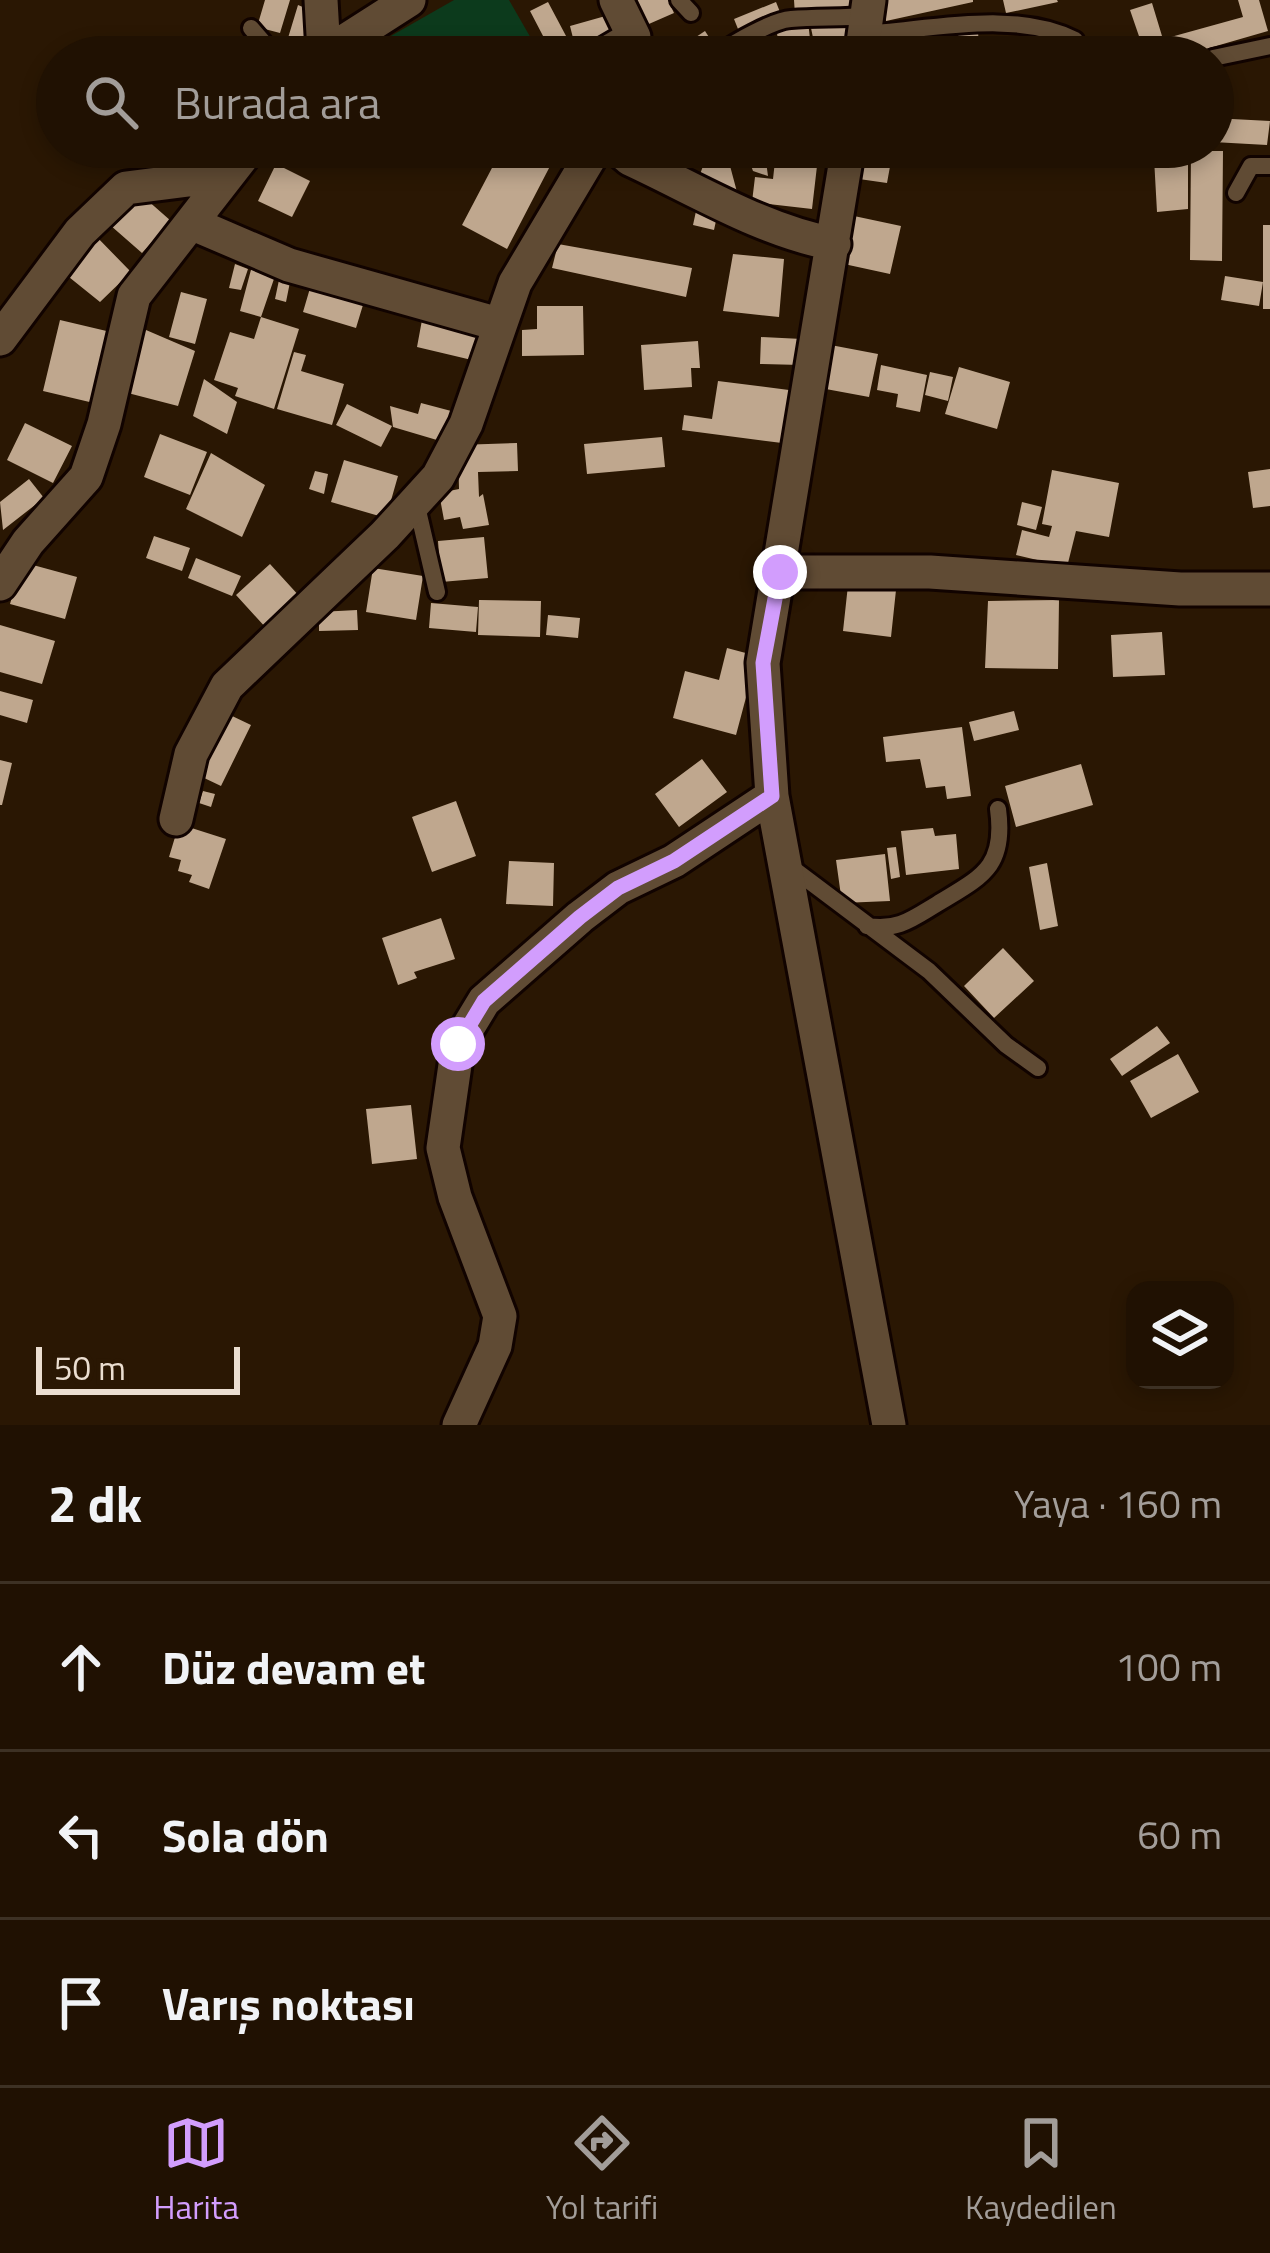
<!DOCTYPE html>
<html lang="tr">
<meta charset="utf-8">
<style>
body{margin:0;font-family:"Titillium Web",sans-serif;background:#281a0c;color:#f1f3f6}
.controls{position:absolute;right:36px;bottom:36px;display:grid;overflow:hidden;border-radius:24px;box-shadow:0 6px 18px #0003}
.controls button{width:108px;height:108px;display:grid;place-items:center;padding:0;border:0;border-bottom:3px solid #3d3124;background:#201102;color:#f1f3f6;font:60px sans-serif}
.scale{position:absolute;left:36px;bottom:30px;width:204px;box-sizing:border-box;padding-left:12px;border:6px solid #ebded1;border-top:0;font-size:33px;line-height:42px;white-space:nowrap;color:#ebded1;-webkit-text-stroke:9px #2a1703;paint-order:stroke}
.stop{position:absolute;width:36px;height:36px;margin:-27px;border:9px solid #d29dfd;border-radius:50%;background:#fff}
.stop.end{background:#d29dfd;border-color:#fff;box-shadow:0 3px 12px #0008}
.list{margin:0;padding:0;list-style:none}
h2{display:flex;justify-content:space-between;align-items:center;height:156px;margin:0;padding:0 48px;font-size:51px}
h2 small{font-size:39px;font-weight:400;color:#a29d99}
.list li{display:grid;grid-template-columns:78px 1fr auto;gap:36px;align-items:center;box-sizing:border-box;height:168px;padding:0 48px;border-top:3px solid #3d3124}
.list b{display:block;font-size:45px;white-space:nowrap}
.list em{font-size:39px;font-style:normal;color:#a29d99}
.icon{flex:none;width:66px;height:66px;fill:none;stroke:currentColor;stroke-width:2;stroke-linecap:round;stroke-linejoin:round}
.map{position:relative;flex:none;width:1270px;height:1425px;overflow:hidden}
.search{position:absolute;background:#201102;box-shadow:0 6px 18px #0003;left:36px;right:36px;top:36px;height:132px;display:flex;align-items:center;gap:30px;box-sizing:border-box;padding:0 42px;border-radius:66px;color:#a29d99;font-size:45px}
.sheet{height:660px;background:#201102}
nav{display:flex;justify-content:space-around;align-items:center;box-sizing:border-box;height:168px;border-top:3px solid #3d3124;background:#201102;font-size:33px;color:#a29d99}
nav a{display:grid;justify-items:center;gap:6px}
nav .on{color:#d29dfd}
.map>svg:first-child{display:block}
</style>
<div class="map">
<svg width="1270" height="1425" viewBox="0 0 1270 1425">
<rect width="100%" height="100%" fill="#2a1703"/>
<path fill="#0c3a1c" d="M 454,0 L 509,0 L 536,47 L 519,57 L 354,57 Z"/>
<path fill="#bfa78e" d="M 265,0 L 290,0 L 280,33 L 257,27 Z
M 629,0 L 668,0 L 674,13 L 642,27 Z
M 794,0 L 853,0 L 854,11 L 795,15 Z
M 881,0 L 973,0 L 973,2 L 886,21 Z
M 1003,0 L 1057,0 L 1058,2 L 1006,13 Z
M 1238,0 L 1259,0 L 1268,31 L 1178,57 L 1134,57 L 1131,48 L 1243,17 Z
M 548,2 L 574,51 L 563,57 L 554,57 L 530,11 Z
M 776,2 L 782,17 L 740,34 L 734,19 Z
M 1152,3 L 1162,36 L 1141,42 L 1130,10 Z
M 298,5 L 315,12 L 307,43 L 288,38 Z
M 609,15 L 616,39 L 576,50 L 570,26 Z
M 808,21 L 812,57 L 780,57 L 776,25 Z
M 851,21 L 851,57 L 817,57 L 811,28 Z
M 978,28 L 979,57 L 959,57 L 958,29 Z
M 705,31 L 718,51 L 708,57 L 666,57 Z
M 772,33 L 775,57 L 724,57 L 739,44 Z
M 929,34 L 930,49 L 910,50 L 909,35 Z
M 165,36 L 168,57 L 107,57 L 105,44 Z
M 646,39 L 657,57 L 617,57 Z
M 1213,118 L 1270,121 L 1267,145 L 1213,142 Z
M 107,147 L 163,147 L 165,153 L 129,166 L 123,149 L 110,154 Z
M 503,147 L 560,147 L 507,249 L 462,225 Z
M 629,147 L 700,147 L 691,173 Z
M 710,147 L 764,147 L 768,176 L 753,171 L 750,163 L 729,162 L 737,192 L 699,177 Z
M 1191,151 L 1223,151 L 1222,261 L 1190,260 Z
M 863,157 L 891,161 L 887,183 L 859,179 Z
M 1188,157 L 1188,209 L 1157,212 L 1154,158 Z
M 775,161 L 817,166 L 812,209 L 752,202 L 755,177 L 773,179 Z
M 276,164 L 310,181 L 292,217 L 258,201 Z
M 138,192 L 171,221 L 142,253 L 110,225 Z
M 698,202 L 719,207 L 714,230 L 693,225 Z
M 854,216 L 901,226 L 890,274 L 844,264 Z
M 1263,225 L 1270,225 L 1270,309 L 1263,309 Z
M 92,232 L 131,272 L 100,302 L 59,269 Z
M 558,244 L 692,268 L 686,297 L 552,268 Z
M 733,254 L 784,259 L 779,317 L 723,311 Z
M 235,264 L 248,269 L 241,290 L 229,288 Z
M 252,266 L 276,273 L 261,317 L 299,329 L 274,409 L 235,396 L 238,388 L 214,380 L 230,332 L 254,339 L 261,317 L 240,311 Z
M 1225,276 L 1263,282 L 1259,306 L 1221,300 Z
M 313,278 L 366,295 L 356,328 L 303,312 Z
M 279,280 L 290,282 L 286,302 L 275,299 Z
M 181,292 L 207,299 L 195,344 L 169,337 Z
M 537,306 L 583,306 L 584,355 L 522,356 L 522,330 L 537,329 Z
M 60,320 L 115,333 L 98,404 L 43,391 Z
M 422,320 L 482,336 L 476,361 L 417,347 Z
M 139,327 L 195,351 L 178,406 L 124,392 Z
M 761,337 L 802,339 L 801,365 L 760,364 Z
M 698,341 L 700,368 L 691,368 L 692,387 L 644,390 L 641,345 Z
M 820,343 L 878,354 L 869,397 L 815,387 Z
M 294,352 L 306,355 L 301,371 L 344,384 L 332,425 L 277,409 Z
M 881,365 L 927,375 L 920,412 L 896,407 L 898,394 L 877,390 Z
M 959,367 L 1010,382 L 997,429 L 945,414 Z
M 930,372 L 953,377 L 948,401 L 925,395 Z
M 204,379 L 237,402 L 227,434 L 193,416 Z
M 718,381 L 789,390 L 782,443 L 682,430 L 684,415 L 712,419 Z
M 421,403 L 455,412 L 447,443 L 393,427 L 390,406 L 418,414 Z
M 347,404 L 392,426 L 381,447 L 336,425 Z
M 25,423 L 72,446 L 53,483 L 7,460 Z
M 160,434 L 207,452 L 190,495 L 144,477 Z
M 662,437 L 665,467 L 587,474 L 584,444 Z
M 517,443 L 518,471 L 478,472 L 479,497 L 483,494 L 489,525 L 463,529 L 460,517 L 444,520 L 439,493 L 459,489 L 458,445 Z
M 211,453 L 265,485 L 242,537 L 186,509 Z
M 344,460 L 398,476 L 386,518 L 331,502 Z
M 1270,469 L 1270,506 L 1253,508 L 1248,472 Z
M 1052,470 L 1119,483 L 1109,537 L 1076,531 L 1067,567 L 1016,555 L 1022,530 L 1049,537 L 1052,526 L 1042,524 Z
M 315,471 L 328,474 L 324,494 L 309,489 Z
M 29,479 L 44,498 L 3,530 L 0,502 Z
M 1022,502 L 1042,507 L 1036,530 L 1017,525 Z
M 154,536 L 190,548 L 182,571 L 146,558 Z
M 484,537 L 488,578 L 441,582 L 438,541 Z
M 196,558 L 241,576 L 232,596 L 188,578 Z
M 22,562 L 77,577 L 65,619 L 10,604 Z
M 270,564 L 301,598 L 267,629 L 236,595 Z
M 373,568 L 423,576 L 416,620 L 366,612 Z
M 848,585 L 896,590 L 891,637 L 843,631 Z
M 479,600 L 541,601 L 540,637 L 478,635 Z
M 1059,600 L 1058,669 L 985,668 L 988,601 Z
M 431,603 L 478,607 L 476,632 L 429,628 Z
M 357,610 L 358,630 L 319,631 L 319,612 Z
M 548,615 L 580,618 L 578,638 L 546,635 Z
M 0,625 L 55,641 L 42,684 L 0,672 Z
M 1162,632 L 1165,675 L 1113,677 L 1111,635 Z
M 727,648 L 757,656 L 736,735 L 673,718 L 685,671 L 719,680 Z
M 0,691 L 33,700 L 27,723 L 0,715 Z
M 1014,711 L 1019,730 L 974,741 L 969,722 Z
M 230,715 L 251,725 L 221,786 L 200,776 Z
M 962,727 L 971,796 L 947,799 L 945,786 L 926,788 L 920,759 L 886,762 L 883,737 Z
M 702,759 L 727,792 L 679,827 L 655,794 Z
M 0,760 L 12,763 L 2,805 L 0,805 Z
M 1081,764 L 1093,805 L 1016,827 L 1005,786 Z
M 203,791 L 215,794 L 211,807 L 199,803 Z
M 456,801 L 476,856 L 432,872 L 412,817 Z
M 179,824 L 226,839 L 209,889 L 189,882 L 192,875 L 178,871 L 181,860 L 169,857 Z
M 933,828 L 935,836 L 956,834 L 959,869 L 906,875 L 901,831 Z
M 896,847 L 900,877 L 891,879 L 887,848 Z
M 885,854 L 890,901 L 842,903 L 836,860 Z
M 509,861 L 554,863 L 553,906 L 506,904 Z
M 1047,863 L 1058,926 L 1040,930 L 1029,867 Z
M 441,918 L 455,959 L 414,972 L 417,978 L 398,985 L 382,938 Z
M 1003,948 L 1034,981 L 994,1018 L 964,986 Z
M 1157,1026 L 1170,1043 L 1122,1076 L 1110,1059 Z
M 1178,1054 L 1199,1092 L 1151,1118 L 1130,1081 Z
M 411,1105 L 417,1159 L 372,1164 L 366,1109 Z"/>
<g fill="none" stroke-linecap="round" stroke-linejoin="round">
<g stroke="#110300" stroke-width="22">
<path id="lane" d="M 679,0 L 691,13
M 251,28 L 276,57
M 864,34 C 930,30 1014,9 1075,40
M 716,57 C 729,44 774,20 791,19 C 816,17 841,18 867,16
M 1213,58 L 1270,46
M 185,147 L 191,179
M 1236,193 L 1251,166 L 1270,166
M 416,502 L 437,592
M 788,865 L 929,971 L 1006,1045 L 1038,1068
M 867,926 C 898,931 912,919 937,904 C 981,877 1006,868 998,809"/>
</g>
<g stroke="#110300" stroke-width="39">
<path id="street" d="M 321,0 L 324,52
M 320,57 L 409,0
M 600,57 L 634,37 L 616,0
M 861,57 L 869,0
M 616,147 L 630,159 C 695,189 763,231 834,244
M 848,147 L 763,663 L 772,796 L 889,1425
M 191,223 L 289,265 L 498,324
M 0,339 L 80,232 L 126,188 L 228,175
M 780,572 L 930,572 L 1180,589 L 1270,589
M 0,584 L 28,542 L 86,477 L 104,424 L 134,296 L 250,147
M 176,819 L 191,754 L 227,686 L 385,535 L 438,477 L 466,424 L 515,283 L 596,147
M 459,1425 L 495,1346 L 500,1316 L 455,1197 L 443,1148 L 458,1044 L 484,1001 L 580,917 L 618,888 L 674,861 L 772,796"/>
</g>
<use href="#lane" stroke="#604b34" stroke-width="16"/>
<use href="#street" stroke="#604b34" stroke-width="33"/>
</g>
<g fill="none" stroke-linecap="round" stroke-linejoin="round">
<path stroke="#d29dfd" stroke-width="15" d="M 458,1044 L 484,1001 L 580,917 L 618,888 L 674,861 L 772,796 L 763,663 L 780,572"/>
</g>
</svg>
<div class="controls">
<button><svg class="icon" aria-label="layers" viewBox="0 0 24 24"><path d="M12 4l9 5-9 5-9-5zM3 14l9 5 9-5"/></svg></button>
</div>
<div class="scale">50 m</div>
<div class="stop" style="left:458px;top:1044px"></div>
<div class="stop end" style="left:780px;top:572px"></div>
<div class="search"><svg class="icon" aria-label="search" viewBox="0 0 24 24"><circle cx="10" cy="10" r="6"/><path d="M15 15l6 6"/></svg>Burada ara</div>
</div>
<section class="sheet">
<h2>2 dk<small>Yaya · 160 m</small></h2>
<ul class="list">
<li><svg class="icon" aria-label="ahead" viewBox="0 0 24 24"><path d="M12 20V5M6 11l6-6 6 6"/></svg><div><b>Düz devam et</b></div><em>100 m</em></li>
<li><svg class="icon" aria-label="left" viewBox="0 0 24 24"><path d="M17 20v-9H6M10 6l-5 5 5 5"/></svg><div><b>Sola dön</b></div><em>60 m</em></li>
<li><svg class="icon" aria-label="arrive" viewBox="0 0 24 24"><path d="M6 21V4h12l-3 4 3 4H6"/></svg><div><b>Varış noktası</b></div></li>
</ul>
</section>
<nav>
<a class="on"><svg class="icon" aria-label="map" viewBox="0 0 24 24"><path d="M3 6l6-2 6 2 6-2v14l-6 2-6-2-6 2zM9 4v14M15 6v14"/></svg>Harita</a>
<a><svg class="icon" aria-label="directions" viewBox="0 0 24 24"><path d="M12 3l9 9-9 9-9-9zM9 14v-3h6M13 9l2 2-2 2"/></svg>Yol tarifi</a>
<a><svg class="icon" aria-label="saved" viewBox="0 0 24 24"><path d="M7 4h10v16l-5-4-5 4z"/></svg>Kaydedilen</a>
</nav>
